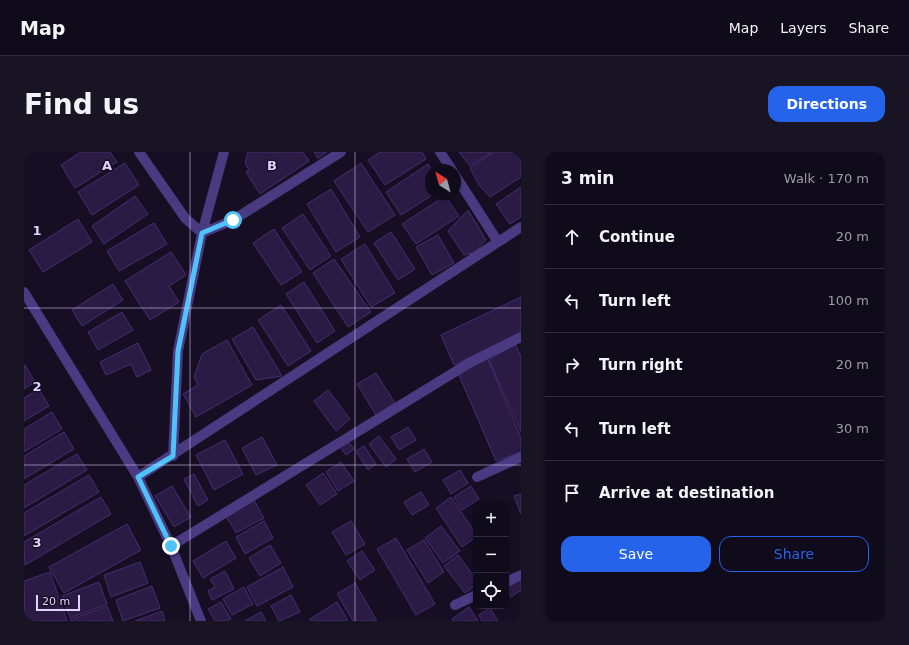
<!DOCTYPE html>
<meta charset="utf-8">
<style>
body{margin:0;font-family:"DejaVu Sans",sans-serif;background:#191424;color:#f1f3f6}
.controls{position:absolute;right:12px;bottom:12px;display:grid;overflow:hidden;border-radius:8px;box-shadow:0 1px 3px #0004}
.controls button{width:36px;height:36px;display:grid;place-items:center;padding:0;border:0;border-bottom:1px solid #302b3a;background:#100b1b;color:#f1f3f6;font:20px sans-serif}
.compass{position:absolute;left:401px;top:12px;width:36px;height:36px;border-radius:50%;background:#100b1b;box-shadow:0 1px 3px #0004;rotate:324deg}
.scale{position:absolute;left:12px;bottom:10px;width:44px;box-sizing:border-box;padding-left:4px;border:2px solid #dfd2fe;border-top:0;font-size:11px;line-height:14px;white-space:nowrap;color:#dfd2fe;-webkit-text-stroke:3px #160f24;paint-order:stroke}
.stop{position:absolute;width:12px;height:12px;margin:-9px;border:3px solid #4fc3f7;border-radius:50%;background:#fff}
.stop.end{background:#4fc3f7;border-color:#fff;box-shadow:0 1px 4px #0008}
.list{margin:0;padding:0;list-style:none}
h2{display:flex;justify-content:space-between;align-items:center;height:52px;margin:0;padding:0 16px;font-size:17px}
h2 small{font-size:13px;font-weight:400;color:#9c9ba3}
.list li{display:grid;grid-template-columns:26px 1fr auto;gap:12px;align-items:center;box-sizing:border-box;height:64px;padding:0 16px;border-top:1px solid #302b3a}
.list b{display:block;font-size:15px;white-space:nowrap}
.list em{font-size:13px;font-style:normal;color:#9c9ba3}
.actions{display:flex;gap:8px;padding:12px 16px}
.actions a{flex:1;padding:9px 0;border:1px solid #2563eb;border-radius:12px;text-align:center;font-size:14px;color:#2563eb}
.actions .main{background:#2563eb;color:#fff}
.icon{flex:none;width:22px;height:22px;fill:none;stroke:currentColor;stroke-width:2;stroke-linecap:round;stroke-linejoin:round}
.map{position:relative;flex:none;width:497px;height:469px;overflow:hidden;border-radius:12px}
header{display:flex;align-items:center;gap:24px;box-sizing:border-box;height:56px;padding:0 20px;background:#100b1b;border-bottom:1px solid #302b3a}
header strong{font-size:19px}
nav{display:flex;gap:22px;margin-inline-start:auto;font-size:14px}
.intro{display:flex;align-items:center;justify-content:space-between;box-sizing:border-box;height:96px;padding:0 24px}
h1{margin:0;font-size:28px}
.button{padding:10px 18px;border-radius:12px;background:#2563eb;color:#fff;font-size:14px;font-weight:700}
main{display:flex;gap:24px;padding:0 24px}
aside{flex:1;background:#100b1b;border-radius:12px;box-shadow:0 1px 3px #0004}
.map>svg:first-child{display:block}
</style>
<header>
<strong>Map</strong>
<nav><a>Map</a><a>Layers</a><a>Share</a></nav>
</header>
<div class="intro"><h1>Find us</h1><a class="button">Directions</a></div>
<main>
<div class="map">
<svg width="497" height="469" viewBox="0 0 497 469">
<rect width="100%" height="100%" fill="#160f24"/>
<path fill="#2a1b45" stroke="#462d70" d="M 57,0 L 86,0 L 93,10 L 51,36 L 37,13 Z
M 224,0 L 279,0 L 285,9 L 236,42 L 222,20 L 225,18 L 221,11 Z
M 290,0 L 303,0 L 294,6 Z
M 356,0 L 398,0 L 402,7 L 361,33 L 344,8 Z
M 435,0 L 468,0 L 446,14 Z
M 470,0 L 497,0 L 497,25 L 466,45 L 455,33 L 446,16 Z
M 101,11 L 115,33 L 68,63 L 54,40 Z
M 337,11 L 371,63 L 344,80 L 310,29 Z
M 404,12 L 408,18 L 407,42 L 410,42 L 377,63 L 362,40 Z
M 497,35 L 497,65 L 486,72 L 472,52 Z
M 307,37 L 336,85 L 312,100 L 283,52 Z
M 111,44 L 124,62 L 80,92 L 68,74 Z
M 421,44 L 435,64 L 392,92 L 378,72 Z
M 444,58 L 462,88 L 451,100 L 440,103 L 424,79 Z
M 279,62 L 307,104 L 286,118 L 258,76 Z
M 54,67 L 68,90 L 19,120 L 5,98 Z
M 130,71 L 143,92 L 95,119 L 83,99 Z
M 250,77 L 278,120 L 257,133 L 229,91 Z
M 367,80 L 391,117 L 374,128 L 350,91 Z
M 414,83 L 430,111 L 408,123 L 392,95 Z
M 341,92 L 371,141 L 347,155 L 317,107 Z
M 147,100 L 162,123 L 145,134 L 155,150 L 126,168 L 101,129 Z
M 310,107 L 347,160 L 324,175 L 289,121 Z
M 280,130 L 311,179 L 293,191 L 262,142 Z
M 89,132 L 99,148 L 58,174 L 48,158 Z
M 497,145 L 497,181 L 430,213 L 417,183 Z
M 257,153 L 287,199 L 264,214 L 234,168 Z
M 98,160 L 109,178 L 74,198 L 64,180 Z
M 229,175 L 258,224 L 232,228 L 208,187 Z
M 203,188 L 228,233 L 172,265 L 159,242 L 174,233 L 170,225 L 178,202 Z
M 114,191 L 127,218 L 113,225 L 107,212 L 82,223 L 76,210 Z
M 491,192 L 497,204 L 497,280 L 465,208 Z
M 463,205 L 497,286 L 497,300 L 472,309 L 434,221 Z
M 1,213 L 11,230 L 0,237 L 0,214 Z
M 352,221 L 371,251 L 352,263 L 333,232 Z
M 15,237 L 25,254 L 0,269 L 0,246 Z
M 304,238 L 326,267 L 312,279 L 290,249 Z
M 28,260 L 38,277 L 0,300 L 0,277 Z
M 384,275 L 392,288 L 375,298 L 367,285 Z
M 40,280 L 50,297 L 0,327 L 0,304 Z
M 355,284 L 372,307 L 362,315 L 345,292 Z
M 238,285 L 253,313 L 232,323 L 218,296 Z
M 201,288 L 219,322 L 190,338 L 172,303 Z
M 324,289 L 330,297 L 322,303 L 316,295 Z
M 340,294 L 352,312 L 344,318 L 332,299 Z
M 400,297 L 408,310 L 391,320 L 383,307 Z
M 53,302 L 63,318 L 0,356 L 0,333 Z
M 317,310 L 330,329 L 314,339 L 302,320 Z
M 436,318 L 444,331 L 427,342 L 419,328 Z
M 299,321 L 313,342 L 296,353 L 282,333 Z
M 170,322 L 184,348 L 174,354 L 160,327 Z
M 65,323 L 75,340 L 0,384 L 0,361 Z
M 148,334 L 167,365 L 150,375 L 131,344 Z
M 447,334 L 455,347 L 438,358 L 430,345 Z
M 397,340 L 405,353 L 388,363 L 380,350 Z
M 497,342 L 497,362 L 490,344 Z
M 77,345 L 87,362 L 1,413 L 0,390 Z
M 427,345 L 452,382 L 452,385 L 438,395 L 412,356 Z
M 230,348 L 240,366 L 212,381 L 202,364 Z
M 240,369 L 249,386 L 221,402 L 212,385 Z
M 327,369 L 341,392 L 322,403 L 308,380 Z
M 103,372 L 117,398 L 40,441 L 25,415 Z
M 417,374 L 436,399 L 419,411 L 401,386 Z
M 372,386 L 411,452 L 392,463 L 353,397 Z
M 400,388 L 420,420 L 404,431 L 383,398 Z
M 202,389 L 212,406 L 179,426 L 169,409 Z
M 246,393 L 257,411 L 236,424 L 225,406 Z
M 338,399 L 351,418 L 336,428 L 323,409 Z
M 434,403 L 452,427 L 452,433 L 441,441 L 420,414 Z
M 116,410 L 124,431 L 87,445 L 80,423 Z
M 259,415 L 269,435 L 233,454 L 223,435 Z
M 201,419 L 210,437 L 188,448 L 184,439 L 191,435 L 186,427 Z
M 26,420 L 43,469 L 1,469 L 0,429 Z
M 497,427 L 497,438 L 487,445 L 482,437 Z
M 75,430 L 83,452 L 46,466 L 38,444 Z
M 331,431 L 353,469 L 329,469 L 313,442 Z
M 128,434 L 136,456 L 99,469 L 92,448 Z
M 220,435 L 229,452 L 208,463 L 199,447 Z
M 267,443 L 276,460 L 255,469 L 247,454 Z
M 197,450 L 207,467 L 203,469 L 191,469 L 184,457 Z
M 313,450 L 324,469 L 287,469 L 286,467 Z
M 83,454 L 89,469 L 47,469 L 46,468 Z
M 445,455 L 454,469 L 429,469 L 428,467 Z
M 466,456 L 474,469 L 458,469 L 455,463 Z
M 138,459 L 141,469 L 111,469 Z
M 237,460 L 242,469 L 221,469 Z"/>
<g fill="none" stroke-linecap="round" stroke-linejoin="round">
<path stroke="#493a82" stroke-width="10" d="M 115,0 L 161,66 L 178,81 L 209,68 L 317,0
M 416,0 L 428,18
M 431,23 L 474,90
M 0,140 L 114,325 L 147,394 L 177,469
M 149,304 L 154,199 L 178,81 L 200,0
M 114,325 L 497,75
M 453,325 L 497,305
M 147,394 L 447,210 L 497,185
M 482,430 L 497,423
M 431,453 L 452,443"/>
</g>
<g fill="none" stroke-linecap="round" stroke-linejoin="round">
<path stroke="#4fc3f7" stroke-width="5" d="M 147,394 L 114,325 L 149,304 L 154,199 L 178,81 L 209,68"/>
</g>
<path fill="none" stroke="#dfd2fe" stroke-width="1" stroke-opacity="0.55" d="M 166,0 L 166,469M 331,0 L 331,469M 0,156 L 497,156M 0,313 L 497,313"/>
<g font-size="13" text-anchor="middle" font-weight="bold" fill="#dfd2fe" stroke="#160f24" stroke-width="3" stroke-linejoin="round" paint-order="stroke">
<text x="83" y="18">A</text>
<text x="248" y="18">B</text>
<text x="13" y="83">1</text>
<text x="13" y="239">2</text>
<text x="13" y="395">3</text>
</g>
</svg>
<div class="controls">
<button>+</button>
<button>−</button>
<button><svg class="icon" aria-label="locate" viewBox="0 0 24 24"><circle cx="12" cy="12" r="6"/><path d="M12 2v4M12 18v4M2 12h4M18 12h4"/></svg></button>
</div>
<svg class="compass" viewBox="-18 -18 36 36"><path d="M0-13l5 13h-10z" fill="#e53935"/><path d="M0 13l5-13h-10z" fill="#9c9ba3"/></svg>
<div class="scale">20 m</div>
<div class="stop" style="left:209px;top:68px"></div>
<div class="stop end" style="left:147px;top:394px"></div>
</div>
<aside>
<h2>3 min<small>Walk · 170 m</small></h2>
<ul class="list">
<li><svg class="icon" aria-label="ahead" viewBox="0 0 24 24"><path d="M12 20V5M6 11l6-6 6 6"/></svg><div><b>Continue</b></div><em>20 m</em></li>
<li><svg class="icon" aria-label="left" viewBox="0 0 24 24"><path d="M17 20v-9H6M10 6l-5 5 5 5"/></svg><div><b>Turn left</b></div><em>100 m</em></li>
<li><svg class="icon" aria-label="right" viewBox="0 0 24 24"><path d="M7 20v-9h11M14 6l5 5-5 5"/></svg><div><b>Turn right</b></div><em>20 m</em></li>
<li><svg class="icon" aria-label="left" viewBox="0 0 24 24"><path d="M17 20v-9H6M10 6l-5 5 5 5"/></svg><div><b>Turn left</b></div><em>30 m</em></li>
<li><svg class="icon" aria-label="arrive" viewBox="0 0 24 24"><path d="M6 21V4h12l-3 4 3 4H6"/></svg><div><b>Arrive at destination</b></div></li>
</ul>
<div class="actions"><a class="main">Save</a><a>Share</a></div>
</aside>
</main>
